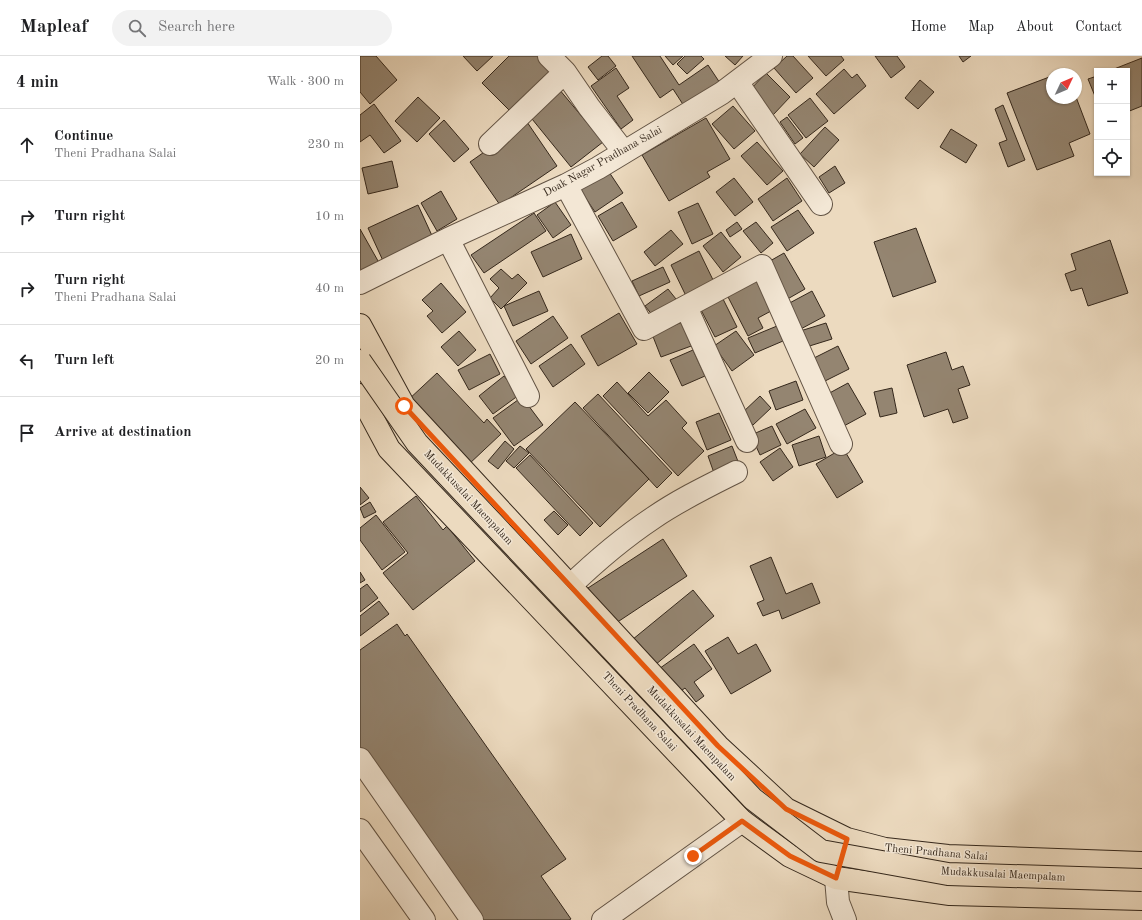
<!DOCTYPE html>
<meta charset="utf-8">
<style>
body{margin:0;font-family:"Old Standard TT",serif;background:#f2f2f2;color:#202124}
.controls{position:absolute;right:12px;top:12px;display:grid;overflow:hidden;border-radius:0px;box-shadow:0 1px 3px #0004}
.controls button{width:36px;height:36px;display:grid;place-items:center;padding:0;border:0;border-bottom:1px solid #e0e0e0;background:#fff;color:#202124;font:20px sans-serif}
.compass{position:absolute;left:686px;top:12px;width:36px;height:36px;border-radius:50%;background:#fff;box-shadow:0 1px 3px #0004;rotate:46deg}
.stop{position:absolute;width:12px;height:12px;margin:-9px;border:3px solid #ea580c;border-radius:50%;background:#fff}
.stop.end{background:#ea580c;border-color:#fff;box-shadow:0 1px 4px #0008}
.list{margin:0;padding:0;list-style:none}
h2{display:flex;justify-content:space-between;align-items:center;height:52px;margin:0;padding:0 16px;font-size:17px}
h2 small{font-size:13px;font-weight:400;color:#757577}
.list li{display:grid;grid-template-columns:26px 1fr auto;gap:12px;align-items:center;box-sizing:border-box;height:72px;padding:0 16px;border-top:1px solid #e0e0e0}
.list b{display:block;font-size:15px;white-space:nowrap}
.list p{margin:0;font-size:13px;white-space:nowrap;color:#757577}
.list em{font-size:13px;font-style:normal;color:#757577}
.icon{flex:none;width:22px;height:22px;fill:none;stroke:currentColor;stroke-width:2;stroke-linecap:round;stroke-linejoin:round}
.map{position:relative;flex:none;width:782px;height:864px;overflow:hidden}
header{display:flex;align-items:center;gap:24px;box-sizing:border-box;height:56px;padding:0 20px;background:#fff;border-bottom:1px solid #e0e0e0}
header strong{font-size:19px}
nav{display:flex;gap:22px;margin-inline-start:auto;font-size:14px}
.search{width:280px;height:36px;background:#f2f2f2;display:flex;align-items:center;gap:10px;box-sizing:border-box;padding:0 14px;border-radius:22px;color:#757577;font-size:15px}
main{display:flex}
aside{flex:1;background:#fff}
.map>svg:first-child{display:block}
</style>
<header>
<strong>Mapleaf</strong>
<div class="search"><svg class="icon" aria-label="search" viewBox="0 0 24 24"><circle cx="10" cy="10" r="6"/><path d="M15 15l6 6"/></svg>Search here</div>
<nav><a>Home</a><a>Map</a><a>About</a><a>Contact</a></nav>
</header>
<main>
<aside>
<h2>4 min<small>Walk · 300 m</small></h2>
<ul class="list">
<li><svg class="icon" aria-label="ahead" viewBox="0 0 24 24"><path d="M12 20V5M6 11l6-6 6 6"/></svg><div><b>Continue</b><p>Theni Pradhana Salai</p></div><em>230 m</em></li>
<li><svg class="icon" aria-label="right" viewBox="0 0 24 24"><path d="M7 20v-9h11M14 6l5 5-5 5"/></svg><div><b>Turn right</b></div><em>10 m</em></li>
<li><svg class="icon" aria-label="right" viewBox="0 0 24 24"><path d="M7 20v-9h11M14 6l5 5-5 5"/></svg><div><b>Turn right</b><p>Theni Pradhana Salai</p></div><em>40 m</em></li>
<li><svg class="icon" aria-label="left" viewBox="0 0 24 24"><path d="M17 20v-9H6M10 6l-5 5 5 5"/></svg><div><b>Turn left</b></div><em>20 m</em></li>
<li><svg class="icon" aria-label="arrive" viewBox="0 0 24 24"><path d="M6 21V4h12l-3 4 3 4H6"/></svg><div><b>Arrive at destination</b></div></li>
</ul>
</aside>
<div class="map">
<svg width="782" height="864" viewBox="0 0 782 864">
<rect width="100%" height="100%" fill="#ecdabf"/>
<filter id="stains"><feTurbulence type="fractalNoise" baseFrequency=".005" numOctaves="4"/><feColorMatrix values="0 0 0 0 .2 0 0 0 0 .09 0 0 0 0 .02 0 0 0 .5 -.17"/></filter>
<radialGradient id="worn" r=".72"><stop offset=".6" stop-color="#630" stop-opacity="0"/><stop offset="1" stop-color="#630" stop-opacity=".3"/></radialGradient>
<path fill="#948571" stroke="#35281c" d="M 0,0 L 16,0 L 37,24 L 10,48 L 0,36 Z
M 103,0 L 133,0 L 117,15 Z
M 149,0 L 177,0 L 195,17 L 154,59 L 122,27 Z
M 242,0 L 248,0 L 256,10 L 238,24 L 228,11 Z
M 272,0 L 300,0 L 319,29 L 348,9 L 360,27 L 324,50 L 313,33 L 300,42 Z
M 305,0 L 323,0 L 313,9 Z
M 325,0 L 341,0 L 344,3 L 327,18 L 317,8 Z
M 365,0 L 383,0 L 375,9 Z
M 427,0 L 433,0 L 453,22 L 436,37 L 414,12 Z
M 448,0 L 481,0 L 484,4 L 466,20 Z
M 515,0 L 537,0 L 545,11 L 531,22 Z
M 599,0 L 611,0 L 603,6 Z
M 782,2 L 782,50 L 767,56 L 767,15 L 749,15 Z
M 256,12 L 269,32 L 257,40 L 273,64 L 261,73 L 231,30 Z
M 484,13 L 492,22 L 497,18 L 506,30 L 474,58 L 456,38 Z
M 706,15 L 707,18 L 698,18 Z
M 406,17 L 430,41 L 413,59 L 388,36 Z
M 692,20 L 692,42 L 716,41 L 730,78 L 709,87 L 714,100 L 677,114 L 647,37 Z
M 737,20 L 737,45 L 728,23 Z
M 560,24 L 574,36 L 558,53 L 545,42 Z
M 199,33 L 243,86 L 211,111 L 168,58 Z
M 58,41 L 80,62 L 57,86 L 35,65 Z
M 450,42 L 468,65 L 446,82 L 428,59 Z
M 14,48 L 41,85 L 24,97 L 10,79 L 0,86 L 0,59 Z
M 643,49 L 665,104 L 648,111 L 639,87 L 647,84 L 635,53 Z
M 373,50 L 395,75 L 374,93 L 352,68 Z
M 427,61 L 443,82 L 435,88 L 420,66 Z
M 346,62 L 370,103 L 347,116 L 350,121 L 309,145 L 282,99 Z
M 84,64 L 109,93 L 94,106 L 69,78 Z
M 167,66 L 197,110 L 140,149 L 110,106 Z
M 465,71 L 479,84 L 454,111 L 440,98 Z
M 591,73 L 617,89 L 606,107 L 580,91 Z
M 397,86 L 423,115 L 407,129 L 381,100 Z
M 32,105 L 38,131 L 8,138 L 2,112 Z
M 475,110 L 485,127 L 469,137 L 459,121 Z
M 247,113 L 263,137 L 235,156 L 219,132 Z
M 374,122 L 393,146 L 375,160 L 356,136 Z
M 427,122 L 442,145 L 413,165 L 398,143 Z
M 81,135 L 97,163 L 77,175 L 61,147 Z
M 195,146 L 211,169 L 193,182 L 177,159 Z
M 262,146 L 277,171 L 253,185 L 238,160 Z
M 338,147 L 353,178 L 332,188 L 318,156 Z
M 58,149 L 74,184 L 24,207 L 8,172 Z
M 438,154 L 454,177 L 427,195 L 411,171 Z
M 174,157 L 186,175 L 124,217 L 111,199 Z
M 377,166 L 382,173 L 370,181 L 366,174 Z
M 396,166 L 413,187 L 401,197 L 383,175 Z
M 556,172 L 576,226 L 533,241 L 514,186 Z
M 0,173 L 22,212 L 0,225 Z
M 311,174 L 323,188 L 295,210 L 284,196 Z
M 361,176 L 381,201 L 363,216 L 343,190 Z
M 211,178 L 222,203 L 183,221 L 171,196 Z
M 750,184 L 768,237 L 728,250 L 722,232 L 711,235 L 705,218 L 716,214 L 711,198 Z
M 339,195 L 355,228 L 327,242 L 311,209 Z
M 424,197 L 445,233 L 424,245 L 403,209 Z
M 303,211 L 310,226 L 279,240 L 272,225 Z
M 141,213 L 152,223 L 158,218 L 167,227 L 141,253 L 130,242 L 139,232 L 130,223 Z
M 395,222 L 411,255 L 398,262 L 403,272 L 388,280 L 366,237 Z
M 81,227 L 106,256 L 82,277 L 67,260 L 73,255 L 62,244 Z
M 308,233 L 316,243 L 294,261 L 285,250 Z
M 179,235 L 188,255 L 153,270 L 144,250 Z
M 452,235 L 465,260 L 437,275 L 424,250 Z
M 362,241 L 377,271 L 355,281 L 340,252 Z
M 259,257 L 277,288 L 238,310 L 221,280 Z
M 193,260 L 208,282 L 171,308 L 156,285 Z
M 325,265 L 334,289 L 301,301 L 292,278 Z
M 466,267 L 472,283 L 443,292 L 437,276 Z
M 417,270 L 423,285 L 395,297 L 388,282 Z
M 99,275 L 116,294 L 98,310 L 81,291 Z
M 376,275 L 394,299 L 372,315 L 354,290 Z
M 211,288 L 225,308 L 193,331 L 179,310 Z
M 478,290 L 489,313 L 459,328 L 448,305 Z
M 333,294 L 345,320 L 322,330 L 310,304 Z
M 586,296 L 592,314 L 603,310 L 610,329 L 598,333 L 608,362 L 593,367 L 588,353 L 564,361 L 547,309 Z
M 130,298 L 140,318 L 109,334 L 98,314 Z
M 289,316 L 309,336 L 288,357 L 268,337 Z
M 77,317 L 124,367 L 127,363 L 141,378 L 108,409 L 47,345 Z
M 144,320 L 159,339 L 133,358 L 119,340 Z
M 436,325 L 443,344 L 416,354 L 409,335 Z
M 257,326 L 288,360 L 306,344 L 327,367 L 322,372 L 344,395 L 318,420 L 243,340 Z
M 488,327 L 506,358 L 482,371 L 464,340 Z
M 532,332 L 537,357 L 520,361 L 514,336 Z
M 238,338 L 312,417 L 297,432 L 223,352 Z
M 400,340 L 411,352 L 393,369 L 382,357 Z
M 162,341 L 183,369 L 154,390 L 133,362 Z
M 215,346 L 289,423 L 240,471 L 166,393 Z
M 445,353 L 456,372 L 427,388 L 416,368 Z
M 359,357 L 371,384 L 347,394 L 336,366 Z
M 412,370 L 421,389 L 400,399 L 391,379 Z
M 459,380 L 466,401 L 439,410 L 432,389 Z
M 145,385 L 154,393 L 138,413 L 128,405 Z
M 160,390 L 169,397 L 154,412 L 146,405 Z
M 372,390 L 379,408 L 354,417 L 348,400 Z
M 420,392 L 433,411 L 413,425 L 400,406 Z
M 483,392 L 503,426 L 477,442 L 456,408 Z
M 170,399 L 233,467 L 220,480 L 156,412 Z
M 0,431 L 9,442 L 0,449 Z
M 56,440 L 83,474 L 87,470 L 115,505 L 53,554 L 23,517 L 48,497 L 23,466 Z
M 10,446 L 16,456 L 4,462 L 0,452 Z
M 194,455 L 208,469 L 198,479 L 184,464 Z
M 16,459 L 45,496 L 22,514 L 0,484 L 0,472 Z
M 303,483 L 327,520 L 253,569 L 228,532 Z
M 411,501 L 426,538 L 452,527 L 460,547 L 422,563 L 419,554 L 403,560 L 397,547 L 404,544 L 390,510 Z
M 0,516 L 5,524 L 0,527 Z
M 7,528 L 18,542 L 0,556 L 0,533 Z
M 333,534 L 354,560 L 289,614 L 267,588 Z
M 19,545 L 29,558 L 0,580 L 0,560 Z
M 37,568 L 45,580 L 47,578 L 206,803 L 181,820 L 211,863 L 209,864 L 122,864 L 0,692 L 0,594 Z
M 368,581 L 378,598 L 396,588 L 411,615 L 371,638 L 345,595 Z
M 334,588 L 352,613 L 334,626 L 344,640 L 336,646 L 325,632 L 314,640 L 296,615 Z"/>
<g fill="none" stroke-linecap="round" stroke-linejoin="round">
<g stroke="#635445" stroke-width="24">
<path id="minor" d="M 205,16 L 229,51 L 264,96
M 377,26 L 461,148
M 130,88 L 205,16 L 189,0
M 206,129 L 284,273 L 402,210 L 481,388
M 88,183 L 168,340
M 0,227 L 88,183 L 206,129 L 238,112 L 362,37 L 411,0
M 326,251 L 387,385
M 210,530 C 236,505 263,482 293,462 C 319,444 348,430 376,416
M 0,703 L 112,864
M 0,774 L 64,864
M 476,822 L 478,846 L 485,864
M 243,864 L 382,765"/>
</g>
<g stroke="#35281c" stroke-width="24">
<path id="major" d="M 0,269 L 44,350 L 358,690 L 426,753 L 487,783 L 525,793 L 588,800 L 782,807
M 0,339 L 29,393 L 382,765 L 430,800 L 476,822 L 590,838 L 782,843"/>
</g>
<use href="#minor" stroke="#f3e7d5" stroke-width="22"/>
<use href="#major" stroke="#ecdabf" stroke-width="22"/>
<g stroke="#35281c" stroke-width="24" stroke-linecap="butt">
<path id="major-bridge" d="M 0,305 L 57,387 L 393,743 L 461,795 L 588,818 L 782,824"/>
</g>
<use href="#major-bridge" stroke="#ecdabf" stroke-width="22"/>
</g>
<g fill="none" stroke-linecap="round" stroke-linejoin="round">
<path stroke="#ea580c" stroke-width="5" d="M 44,350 L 358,690 L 426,753 L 487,783 L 476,822 L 430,800 L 382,765 L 333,800"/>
</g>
<g text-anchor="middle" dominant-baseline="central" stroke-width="3" stroke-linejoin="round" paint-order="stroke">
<g font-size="11" fill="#35281c" stroke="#f3e7d5">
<text transform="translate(243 106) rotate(-29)">Doak Nagar Pradhana Salai</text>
<text transform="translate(108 442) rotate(47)">Mudakkusalai Maempalam</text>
<text transform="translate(279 656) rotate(47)">Theni Pradhana Salai</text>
<text transform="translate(331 678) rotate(47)">Mudakkusalai Maempalam</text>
<text transform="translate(576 797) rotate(5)">Theni Pradhana Salai</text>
<text transform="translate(643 819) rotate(3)">Mudakkusalai Maempalam</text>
</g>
</g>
<rect width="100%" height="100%" filter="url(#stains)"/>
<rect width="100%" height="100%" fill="url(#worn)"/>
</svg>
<div class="controls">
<button>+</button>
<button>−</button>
<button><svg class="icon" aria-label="locate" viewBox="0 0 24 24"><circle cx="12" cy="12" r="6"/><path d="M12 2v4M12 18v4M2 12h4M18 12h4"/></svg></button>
</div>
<svg class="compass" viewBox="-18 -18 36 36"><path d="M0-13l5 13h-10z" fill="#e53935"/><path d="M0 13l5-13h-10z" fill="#757577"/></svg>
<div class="stop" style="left:44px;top:350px"></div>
<div class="stop end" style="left:333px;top:800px"></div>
</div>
</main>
